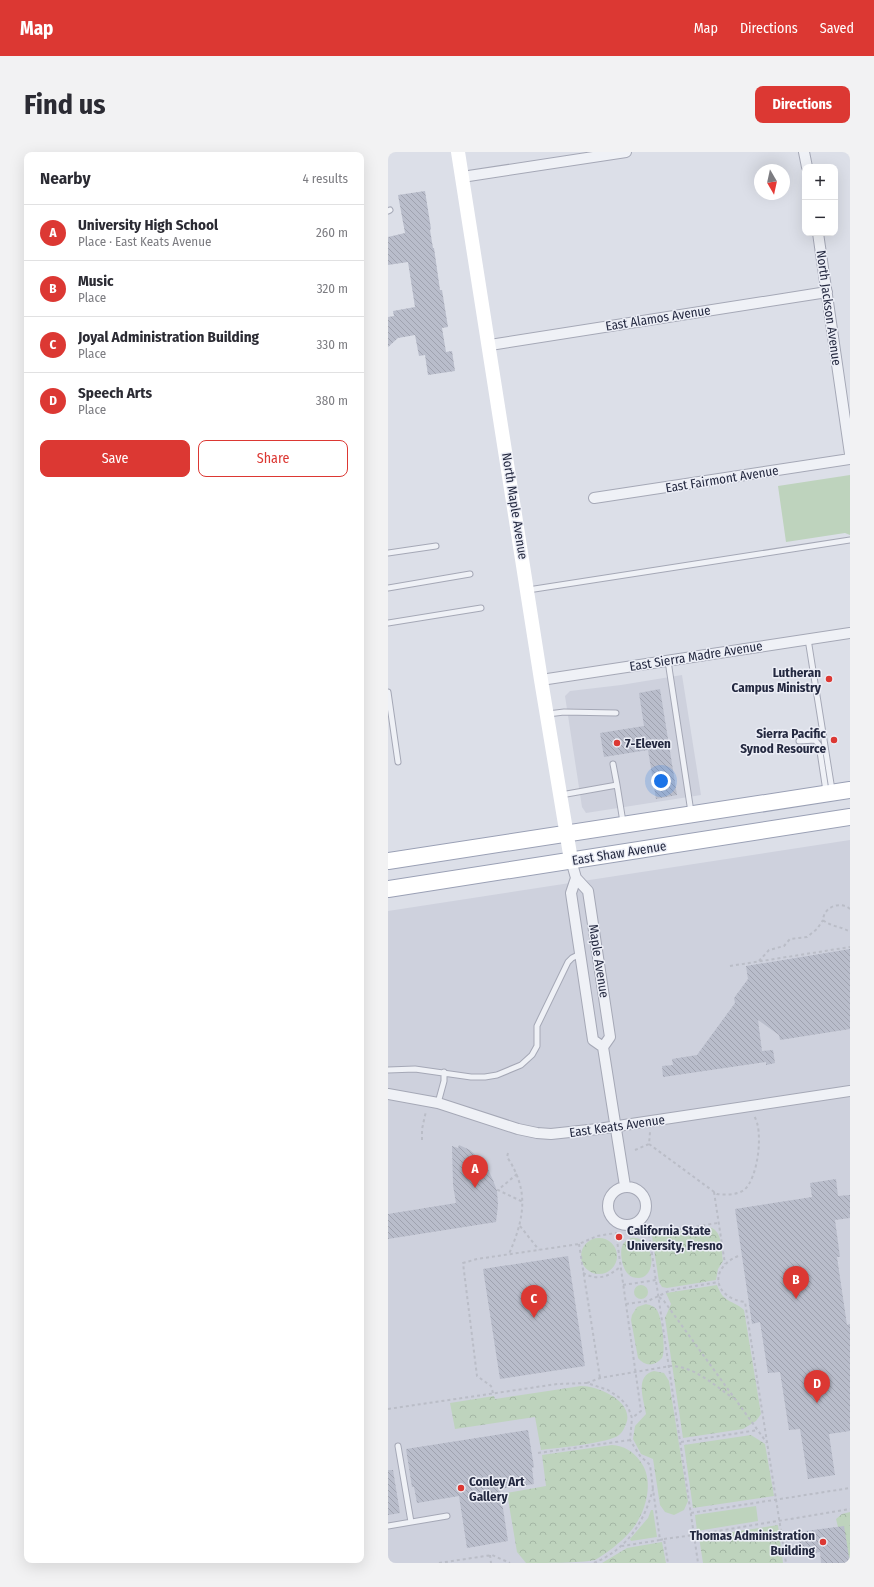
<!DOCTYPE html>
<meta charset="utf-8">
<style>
body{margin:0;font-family:"Fira Sans Condensed",sans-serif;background:#f2f2f3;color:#2b2b33}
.controls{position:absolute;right:12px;top:12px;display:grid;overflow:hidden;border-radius:8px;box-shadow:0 4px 16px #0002}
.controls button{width:36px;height:36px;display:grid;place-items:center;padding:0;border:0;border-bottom:1px solid #e1e1e2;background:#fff;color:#2b2b33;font:20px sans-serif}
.compass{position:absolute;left:366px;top:12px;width:36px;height:36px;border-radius:50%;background:#fff;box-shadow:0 4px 16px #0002;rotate:171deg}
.you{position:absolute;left:273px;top:629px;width:14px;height:14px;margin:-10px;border:3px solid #fff;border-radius:50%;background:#1a73e8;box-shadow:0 0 0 6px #1a73e833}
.badge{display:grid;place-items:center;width:26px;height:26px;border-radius:50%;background:#dc3833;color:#fff;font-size:13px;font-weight:700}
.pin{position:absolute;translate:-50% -33px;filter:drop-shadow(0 1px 2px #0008)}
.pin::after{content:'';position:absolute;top:21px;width:14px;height:12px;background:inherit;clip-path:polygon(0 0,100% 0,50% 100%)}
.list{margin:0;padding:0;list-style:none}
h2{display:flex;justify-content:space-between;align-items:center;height:52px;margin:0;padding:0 16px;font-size:17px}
h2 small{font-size:13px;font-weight:400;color:#7c7c81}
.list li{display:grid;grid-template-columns:26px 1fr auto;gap:12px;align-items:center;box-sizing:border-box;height:56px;padding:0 16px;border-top:1px solid #e1e1e2}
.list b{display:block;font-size:15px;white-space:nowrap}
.list p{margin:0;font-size:13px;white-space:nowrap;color:#7c7c81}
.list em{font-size:13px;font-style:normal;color:#7c7c81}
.actions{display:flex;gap:8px;padding:12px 16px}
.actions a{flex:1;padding:9px 0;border:1px solid #dc3833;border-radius:8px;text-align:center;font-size:14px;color:#dc3833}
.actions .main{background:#dc3833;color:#fff}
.map{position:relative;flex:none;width:462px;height:1411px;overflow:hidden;border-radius:8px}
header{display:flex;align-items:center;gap:24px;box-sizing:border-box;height:56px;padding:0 20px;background:#dc3833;color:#fff}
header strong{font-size:19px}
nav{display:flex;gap:22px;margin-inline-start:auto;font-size:14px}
.intro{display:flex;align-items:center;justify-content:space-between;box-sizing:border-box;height:96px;padding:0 24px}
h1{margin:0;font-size:28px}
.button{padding:10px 18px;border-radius:8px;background:#dc3833;color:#fff;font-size:14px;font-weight:700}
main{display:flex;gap:24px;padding:0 24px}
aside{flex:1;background:#fff;border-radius:8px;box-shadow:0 4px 16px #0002}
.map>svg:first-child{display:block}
</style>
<header>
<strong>Map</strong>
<nav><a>Map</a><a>Directions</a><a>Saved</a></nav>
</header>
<div class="intro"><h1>Find us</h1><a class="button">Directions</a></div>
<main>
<aside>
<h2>Nearby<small>4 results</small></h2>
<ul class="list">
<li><span class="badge">A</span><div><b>University High School</b><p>Place · East Keats Avenue</p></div><em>260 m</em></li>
<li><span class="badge">B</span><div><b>Music</b><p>Place</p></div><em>320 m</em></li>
<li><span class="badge">C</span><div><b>Joyal Administration Building</b><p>Place</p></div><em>330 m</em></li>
<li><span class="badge">D</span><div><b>Speech Arts</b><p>Place</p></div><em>380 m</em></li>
</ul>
<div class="actions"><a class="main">Save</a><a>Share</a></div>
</aside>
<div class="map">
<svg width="462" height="1411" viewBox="0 0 462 1411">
<defs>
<pattern id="park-crowns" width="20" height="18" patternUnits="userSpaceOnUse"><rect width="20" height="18" fill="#bed3bd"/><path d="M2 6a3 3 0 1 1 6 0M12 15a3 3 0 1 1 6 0" fill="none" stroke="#a3b5a4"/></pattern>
<pattern id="building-back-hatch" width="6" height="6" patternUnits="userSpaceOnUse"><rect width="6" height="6" fill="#b9bdcb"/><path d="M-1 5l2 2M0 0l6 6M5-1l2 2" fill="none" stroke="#9fa2af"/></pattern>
</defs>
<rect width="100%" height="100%" fill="#dcdfe8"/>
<path fill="#ced1dd" d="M 294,523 L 313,643 L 198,661 L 194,655 L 177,544 L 182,539 L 233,533 Z
M 462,688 L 462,1411 L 0,1411 L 0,759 Z"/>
<path fill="#bed3bd" d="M 462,323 L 462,383 L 457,381 L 398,390 L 390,334 Z
M246 1140a7 7 0 1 1 14 0a7 7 0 1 1-14 0Z
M 368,1354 L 370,1369 L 309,1379 L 307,1363 Z
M 263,1358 L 265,1358 L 269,1385 L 243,1389 L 242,1387 L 260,1366 Z"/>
<path fill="url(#park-crowns)" d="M 320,1075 C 335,1077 333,1097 335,1109 L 330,1117 L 328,1128 L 279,1136 L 274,1135 L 271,1130 L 264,1084 Z
M 243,1086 C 266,1083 271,1124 251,1126 C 246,1126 243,1125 240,1122 C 234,1116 231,1099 235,1092 C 237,1089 240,1088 243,1086 Z
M193 1104a18 18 0 1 1 36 0a18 18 0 1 1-36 0Z
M 329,1133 C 336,1152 344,1147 356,1158 L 373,1262 L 368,1269 L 355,1277 L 295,1286 L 277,1166 L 283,1152 L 278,1141 Z
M 258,1152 C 262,1153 266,1154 269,1158 C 274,1166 278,1198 274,1206 C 267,1214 257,1215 250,1206 L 243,1168 L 244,1163 L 249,1155 Z
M 266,1219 L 276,1221 L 281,1229 L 300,1349 L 296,1358 L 286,1363 L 277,1360 L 272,1353 L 265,1307 L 253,1302 L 245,1287 L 247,1274 L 258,1262 C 256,1248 246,1224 266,1219 Z
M 193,1234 C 211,1234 247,1250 238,1272 C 236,1276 235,1280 231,1283 C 222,1291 168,1296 153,1298 L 147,1265 L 67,1277 L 62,1251 L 106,1244 L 107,1247 Z
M 363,1283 L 377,1292 L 386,1344 L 305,1356 L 296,1293 Z
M 224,1293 C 236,1294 245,1299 252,1309 C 268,1329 257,1364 241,1381 C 232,1391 219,1401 207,1408 C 193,1411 155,1411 138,1411 L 129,1400 L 119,1341 L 158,1334 L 154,1303 Z
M 462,1360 L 462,1411 L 450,1375 L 448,1367 L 454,1362 Z
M 390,1373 L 395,1411 L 315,1411 L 311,1385 Z
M 274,1390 L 278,1411 L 214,1411 L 239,1396 Z"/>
<path fill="url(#building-back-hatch)" d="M 37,39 L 43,77 L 42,78 L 45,96 L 46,96 L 52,138 L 54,138 L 60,175 L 54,176 L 58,200 L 64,199 L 67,219 L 40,223 L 37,203 L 31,204 L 27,183 L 10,186 L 0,195 L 0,165 L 6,164 L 5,159 L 27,155 L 20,110 L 0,113 L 0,85 L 17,81 L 10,43 Z
M 272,537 L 289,643 L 268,647 L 260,598 L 216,605 L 212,581 L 256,574 L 251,541 Z
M 462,797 L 462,877 L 392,888 L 391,883 L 370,868 L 374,899 L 385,898 L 387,911 L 378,913 L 378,910 L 275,925 L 274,914 L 285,913 L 284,907 L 309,903 L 347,851 L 346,846 L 360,827 L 358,814 Z
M 71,993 L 82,998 L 92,1007 L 100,1017 L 105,1028 L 109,1039 L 110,1053 L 108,1070 L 0,1087 L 0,1062 L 68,1051 L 65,1033 L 64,994 L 70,996 Z
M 448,1027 L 450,1044 L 462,1043 L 462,1066 L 447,1068 L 452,1105 L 449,1105 L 459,1173 L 462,1172 L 462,1279 L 441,1282 L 447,1323 L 420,1327 L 412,1277 L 401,1278 L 392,1220 L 380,1221 L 372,1170 L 364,1172 L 347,1057 L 424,1045 L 422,1031 Z
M 180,1104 L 197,1214 L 112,1227 L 95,1117 Z
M 140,1278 L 146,1315 L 144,1316 L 146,1332 L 112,1337 L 120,1389 L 79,1396 L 71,1344 L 29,1351 L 26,1335 L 24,1335 L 18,1297 Z
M 0,1318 L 5,1318 L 12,1361 L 0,1363 Z
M 456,1374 L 462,1411 L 433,1411 L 432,1400 L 413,1403 L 410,1380 Z"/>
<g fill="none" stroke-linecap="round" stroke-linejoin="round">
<g stroke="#a5a8b6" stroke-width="7">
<path id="lane" d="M 0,59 L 2,58
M 0,401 L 48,394
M 0,436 L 82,422
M 140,438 L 462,388
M 0,471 L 93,456
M 420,487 L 444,638
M 280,509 L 303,660
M 0,540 L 10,610
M 160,562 L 176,560 L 228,561
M 411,589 L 427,588 L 431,593 L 438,639
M 225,612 L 229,633
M 173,643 L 229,633 L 235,670
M 0,918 L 27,917 L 83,925 L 97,925 L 109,923 L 133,913 L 144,903 L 149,894 L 149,874 L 180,810 L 184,806 L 192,802
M 50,951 L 56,929 L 56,920
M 10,1294 L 23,1370
M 0,1374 L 59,1364"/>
</g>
<g stroke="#a5a8b6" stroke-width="12">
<path id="street" d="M 416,0 L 419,15
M 74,25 L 238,0
M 430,81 L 462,302
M 102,193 L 439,140
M 206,346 L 462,307
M 153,528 L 462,481
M 183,708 L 188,726 L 200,739 L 222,885 L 215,895 L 237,1034
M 188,726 L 183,741 L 205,888 L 215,895
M 0,942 L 50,951 L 130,977 L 149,981 L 163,982 L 210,977 L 462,939
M220 1054a19 19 0 1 1 38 0a19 19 0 1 1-38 0Z"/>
</g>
<g stroke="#9aa0b5" stroke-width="18">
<path id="primary" d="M 0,709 L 462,638
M 0,737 L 462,665"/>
</g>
<path stroke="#babdc7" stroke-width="2" stroke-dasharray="3 3" stroke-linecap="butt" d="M 462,757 C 453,749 436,754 435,768 C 443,775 453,774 462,780
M 371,809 L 381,798 L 396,794 L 402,787 L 419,785 L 429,777 L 435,768
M 342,814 L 462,795
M 34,988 L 34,977 L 38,959
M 261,992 L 329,1042 C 338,1043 349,1043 356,1038 C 370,1027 376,978 366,964
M 247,998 L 261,992 L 262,980
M 120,1001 L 119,1005 C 142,1039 136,1067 121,1102
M 129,1022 L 110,1038 L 135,1050
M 326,1040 L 337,1112
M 132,1074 L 151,1098
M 257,1078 L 261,1082 L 306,1383 L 462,1357
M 261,1082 L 330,1071
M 191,1092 L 212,1226
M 350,1104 C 320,1117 326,1146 357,1150 L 398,1411
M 195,1121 C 210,1129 220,1125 232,1115
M 235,1133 L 268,1128
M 271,1145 L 276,1149 L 379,1291
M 238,1152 L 260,1149 L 283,1138 L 331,1130
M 199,1231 L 212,1226 L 282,1214 C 306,1214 326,1233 345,1246
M 105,1241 L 103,1234 L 89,1224 L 75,1111 L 89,1107 L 191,1092 L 209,1084 L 228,1081 L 253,1259 L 244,1266
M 0,1257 L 169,1232 L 199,1231 L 220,1238 L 232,1246 L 240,1255 L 244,1266 L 242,1288 L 252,1304 L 262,1313 L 265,1337
M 293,1290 L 370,1278
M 150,1301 L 242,1288
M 303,1361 L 462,1336
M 276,1387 L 306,1383 L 310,1411
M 272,1388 L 276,1387 L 280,1411
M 102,1403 L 103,1411
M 51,1411 L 104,1403 L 122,1411
M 206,1411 C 239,1397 256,1371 265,1337 L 272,1388 L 234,1394"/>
<use href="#lane" stroke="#eff1f6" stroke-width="5"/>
<use href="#street" stroke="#eff1f6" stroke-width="10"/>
<path stroke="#fff" stroke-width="14" d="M 70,0 L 153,528 L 183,708"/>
<use href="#primary" stroke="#fff" stroke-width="16"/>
</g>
<g fill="#dc3833" stroke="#eceef6" stroke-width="1.5">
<circle cx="441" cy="527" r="4"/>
<circle cx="446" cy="588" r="4"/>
<circle cx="229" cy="591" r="4"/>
<circle cx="231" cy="1085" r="4"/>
<circle cx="73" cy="1336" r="4"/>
<circle cx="435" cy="1390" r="4"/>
</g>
<g text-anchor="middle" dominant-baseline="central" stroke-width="3" stroke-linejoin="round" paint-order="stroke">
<g font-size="13" fill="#242940" stroke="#eceef6">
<text transform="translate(441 156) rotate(82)">North Jackson Avenue</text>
<text transform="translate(270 166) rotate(-9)">East Alamos Avenue</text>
<text transform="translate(334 327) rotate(-9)">East Fairmont Avenue</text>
<text transform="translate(127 354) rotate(81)">North Maple Avenue</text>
<text transform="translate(308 504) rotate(-9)">East Sierra Madre Avenue</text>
<text transform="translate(231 701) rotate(-9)">East Shaw Avenue</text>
<text transform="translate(211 809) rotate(81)">Maple Avenue</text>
<text transform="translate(229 974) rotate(-8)">East Keats Avenue</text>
</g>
<g font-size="13" font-weight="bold" fill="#242940" stroke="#eceef6" text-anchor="end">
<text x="433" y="520">Lutheran<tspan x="433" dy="15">Campus Ministry</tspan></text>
<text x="438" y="581">Sierra Pacific<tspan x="438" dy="15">Synod Resource</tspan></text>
<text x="237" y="591" text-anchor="start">7-Eleven</text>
<text x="239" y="1078" text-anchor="start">California State<tspan x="239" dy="15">University, Fresno</tspan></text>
<text x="81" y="1329" text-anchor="start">Conley Art<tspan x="81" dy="15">Gallery</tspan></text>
<text x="427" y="1383">Thomas Administration<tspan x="427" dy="15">Building</tspan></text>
</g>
</g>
</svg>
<div class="controls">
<button>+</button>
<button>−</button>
</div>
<svg class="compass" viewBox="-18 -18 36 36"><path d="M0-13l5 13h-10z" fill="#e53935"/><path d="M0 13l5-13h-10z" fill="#7c7c81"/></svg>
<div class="you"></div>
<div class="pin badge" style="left:87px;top:1036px">A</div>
<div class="pin badge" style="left:408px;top:1147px">B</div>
<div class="pin badge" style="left:146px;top:1166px">C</div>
<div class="pin badge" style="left:429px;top:1251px">D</div>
</div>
</main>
